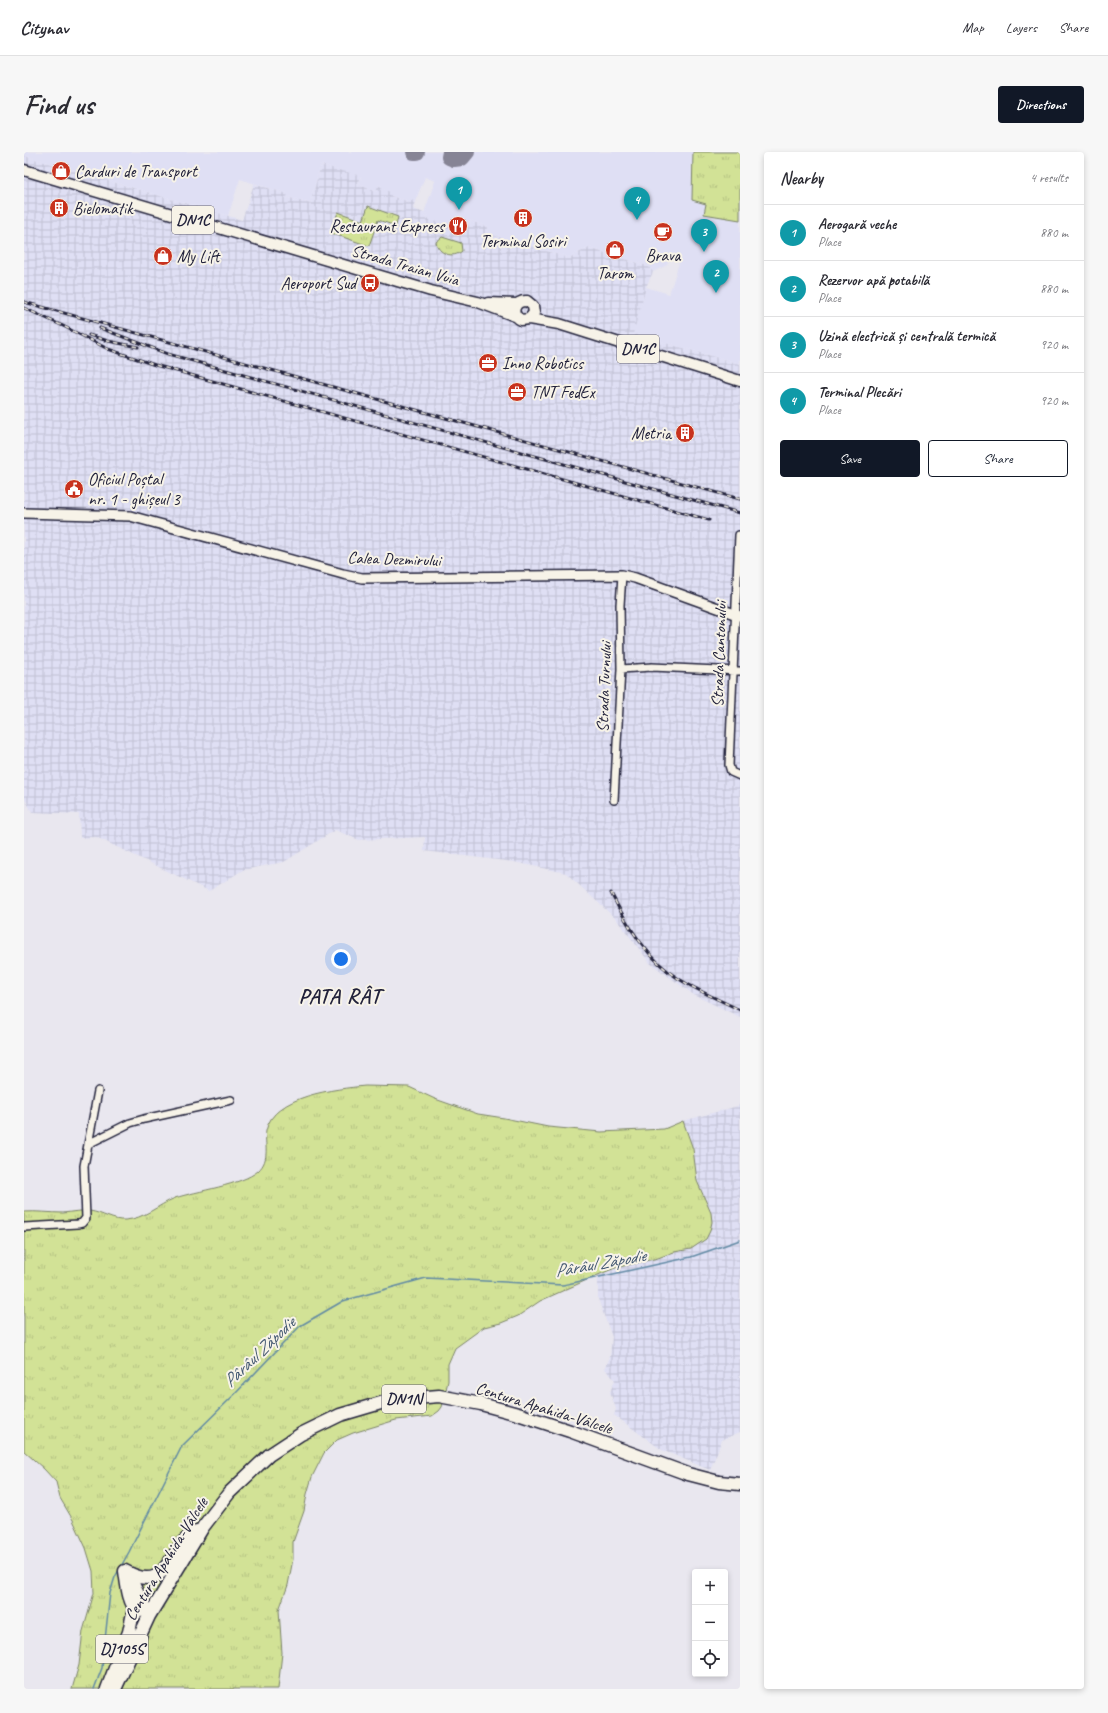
<!DOCTYPE html>
<meta charset="utf-8">
<style>
body{margin:0;font-family:Caveat,sans-serif;background:#f7f7f7;color:#2b2b33}
.controls{position:absolute;right:12px;bottom:12px;display:grid;overflow:hidden;border-radius:4px;box-shadow:0 2px 6px #0003}
.controls button{width:36px;height:36px;display:grid;place-items:center;padding:0;border:0;border-bottom:1px solid #e1e1e2;background:#fff;color:#2b2b33;font:20px sans-serif}
.you{position:absolute;left:317px;top:807px;width:14px;height:14px;margin:-10px;border:3px solid #fff;border-radius:50%;background:#1a73e8;box-shadow:0 0 0 6px #1a73e833}
.badge{display:grid;place-items:center;width:26px;height:26px;border-radius:50%;background:#111827;color:#fff;font-size:13px;font-weight:700}
.pin{position:absolute;translate:-50% -33px;filter:drop-shadow(0 1px 2px #0008)}
.pin::after{content:'';position:absolute;top:21px;width:14px;height:12px;background:inherit;clip-path:polygon(0 0,100% 0,50% 100%)}
.list{margin:0;padding:0;list-style:none}
h2{display:flex;justify-content:space-between;align-items:center;height:52px;margin:0;padding:0 16px;font-size:17px}
h2 small{font-size:13px;font-weight:400;color:#7c7c81}
.list li{display:grid;grid-template-columns:26px 1fr auto;gap:12px;align-items:center;box-sizing:border-box;height:56px;padding:0 16px;border-top:1px solid #e1e1e2}
.list b{display:block;font-size:15px;white-space:nowrap}
.list p{margin:0;font-size:13px;white-space:nowrap;color:#7c7c81}
.list em{font-size:13px;font-style:normal;color:#7c7c81}
.actions{display:flex;gap:8px;padding:12px 16px}
.actions a{flex:1;padding:9px 0;border:1px solid #111827;border-radius:4px;text-align:center;font-size:14px;color:#111827}
.actions .main{background:#111827;color:#fff}
.icon{flex:none;width:22px;height:22px;fill:none;stroke:currentColor;stroke-width:2;stroke-linecap:round;stroke-linejoin:round}
.map{position:relative;flex:none;width:716px;height:1537px;overflow:hidden;border-radius:4px}
header{display:flex;align-items:center;gap:24px;box-sizing:border-box;height:56px;padding:0 20px;background:#fff;border-bottom:1px solid #e1e1e2}
header strong{font-size:19px}
nav{display:flex;gap:22px;margin-inline-start:auto;font-size:14px}
.intro{display:flex;align-items:center;justify-content:space-between;box-sizing:border-box;height:96px;padding:0 24px}
h1{margin:0;font-size:28px}
.button{padding:10px 18px;border-radius:4px;background:#111827;color:#fff;font-size:14px;font-weight:700}
main{display:flex;gap:24px;padding:0 24px}
aside{flex:1;background:#fff;border-radius:4px;box-shadow:0 2px 6px #0003}
.map>svg:first-child{display:block}
</style>
<header>
<strong>Citynav</strong>
<nav><a>Map</a><a>Layers</a><a>Share</a></nav>
</header>
<div class="intro"><h1>Find us</h1><a class="button">Directions</a></div>
<main>
<div class="map">
<svg width="716" height="1537" viewBox="0 0 716 1537">
<defs>
<pattern id="industrial-grid" width="8" height="8" patternUnits="userSpaceOnUse"><rect width="8" height="8" fill="#dfdff4"/><path d="M0 4h8M4 0v8" fill="none" stroke="#bfbfd2"/></pattern>
<pattern id="grass-tufts" width="24" height="20" patternUnits="userSpaceOnUse"><rect width="24" height="20" fill="#d2e296"/><path d="M3 7l-1-3M5 7V3M7 7l1-3M15 17l-1-3M17 17v-4M19 17l1-3" fill="none" stroke="#b4c282"/></pattern>
</defs>
<rect width="100%" height="100%" fill="#e9e7ef"/>
<filter id="ink" filterUnits="userSpaceOnUse"><feTurbulence type="fractalNoise" baseFrequency=".025" numOctaves="2"/><feDisplacementMap in="SourceGraphic" scale="8" xChannelSelector="R" yChannelSelector="G"/><feConvolveMatrix kernelMatrix="1 2 1 2 8 2 1 2 1" color-interpolation-filters="sRGB"/></filter>
<g filter="url(#ink)">
<path fill="#dfdff4" d="M 0,0 L 716,0 L 716,212 L 608,182 L 622,135 L 645,142 L 656,108 L 646,104 L 643,113 L 629,120 L 624,114 L 564,96 L 545,106 L 462,81 L 464,75 L 446,69 L 443,77 L 429,82 L 407,72 L 400,61 L 411,29 L 401,25 L 388,57 L 391,49 L 385,50 L 367,44 L 355,33 L 352,39 L 334,33 L 337,25 L 297,13 L 286,52 L 263,45 L 263,42 L 216,27 L 204,64 L 0,4 Z"/>
<path fill="url(#industrial-grid)" d="M 0,4 L 218,68 L 230,32 L 264,42 L 263,45 L 286,52 L 297,13 L 337,24 L 334,33 L 352,39 L 354,33 L 367,41 L 367,44 L 385,50 L 386,48 L 391,49 L 389,57 L 400,61 L 407,71 L 415,69 L 422,72 L 429,82 L 443,77 L 446,69 L 464,75 L 462,81 L 545,106 L 564,96 L 624,114 L 629,120 L 622,135 L 609,182 L 716,212 L 716,865 L 670,843 L 626,811 L 592,767 L 542,721 L 490,710 L 400,699 L 401,685 L 335,688 L 311,678 L 260,710 L 219,718 L 185,739 L 72,685 L 56,686 L 55,662 L 8,660 L 0,645 Z
M 716,952 L 716,1280 L 698,1288 L 686,1318 L 638,1298 L 590,1263 L 592,1257 L 586,1240 L 591,1228 L 581,1217 L 586,1205 L 588,1185 L 574,1147 L 574,1123 L 591,1116 L 634,1106 L 650,1100 L 659,1099 L 687,1061 L 673,1029 L 669,997 L 659,969 L 714,954 Z"/>
<path fill="url(#grass-tufts)" stroke="#7a8268" d="M 669,0 L 716,0 L 716,68 L 680,62 L 682,52 L 668,48 Z
M 344,54 L 374,65 L 372,74 L 354,68 L 345,94 L 307,81 L 314,60 L 339,69 Z
M 418,85 L 437,91 L 438,99 C 429,107 414,102 412,90 Z
M 341,934 L 385,935 L 411,947 L 454,962 L 480,966 L 524,975 L 577,980 L 640,977 L 659,969 L 669,997 L 673,1029 L 687,1061 L 688,1070 L 686,1079 L 682,1087 L 667,1097 L 650,1100 L 634,1106 L 591,1116 L 574,1123 L 516,1149 L 494,1164 L 477,1171 L 460,1175 L 431,1196 L 424,1212 L 424,1229 L 418,1255 L 415,1259 L 408,1264 L 372,1268 L 329,1281 L 313,1288 L 300,1301 L 288,1325 L 283,1342 L 280,1359 L 269,1390 L 269,1407 L 264,1433 L 255,1458 L 258,1501 L 254,1537 L 48,1537 L 55,1513 L 59,1479 L 70,1441 L 69,1419 L 62,1396 L 49,1368 L 36,1346 L 32,1330 L 20,1317 L 0,1299 L 0,1060 C 13,1059 26,1061 39,1061 C 48,1060 58,1058 66,1059 C 79,1061 89,1069 101,1068 C 120,1067 134,1053 151,1046 C 172,1039 218,1033 234,1019 C 247,1007 240,992 242,979 C 249,943 312,937 341,934 Z"/>
<g fill="none" stroke-linecap="round" stroke-linejoin="round">
<path stroke="#6089a4" stroke-width="1.5" d="M 70,1537 L 78,1516 L 86,1441 L 91,1425 L 105,1400 L 158,1294 L 211,1242 L 276,1174 L 319,1149 L 402,1126 L 539,1133 L 667,1105 L 716,1088"/>
<path stroke="#868495" stroke-width="16" d="M 390,0 L 393,0
M 426,0 L 425,5 L 430,7 L 438,6 L 443,0"/>
<g stroke="#22223b" stroke-width="10">
<path id="street" d="M 715,383 L 705,613 L 707,620 L 716,624
M 597,517 L 628,515 L 716,519
M 590,648 L 597,517 L 596,453 L 598,423
M 64,992 L 106,971 L 120,967 L 207,948
M 0,1075 L 54,1072 L 58,1071 L 62,1066 L 60,1014 L 74,939"/>
</g>
<g stroke="#22223b" stroke-width="12">
<path id="secondary" d="M 0,361 L 106,364 L 319,422 L 338,426 L 598,423 L 611,426 L 716,464"/>
</g>
<g stroke="#22223b" stroke-width="13">
<path id="primary" d="M 0,18 L 407,139 L 454,150 L 491,164
M 464,151 L 492,152
M 505,167 L 510,161 L 509,154 L 503,149 C 491,148 485,161 497,168 L 505,167 L 535,172 L 716,229"/>
</g>
<g stroke="#22223b" stroke-width="15">
<path id="highway" d="M 101,1419 C 137,1439 141,1413 160,1389 C 164,1385 169,1382 173,1379
M 101,1419 C 103,1432 104,1451 114,1460
M 106,1426 L 125,1464
M 83,1537 L 105,1480 L 110,1456
M 91,1537 L 125,1464 L 179,1375 L 205,1341 L 245,1303 L 277,1282 L 316,1263 L 367,1248 L 415,1244 L 457,1252 L 494,1262 L 546,1279 L 664,1322 L 695,1330 L 716,1332"/>
</g>
<use href="#street" stroke="#f7f3e8" stroke-width="7"/>
<use href="#secondary" stroke="#f7f3e8" stroke-width="9"/>
<use href="#primary" stroke="#f7f3e8" stroke-width="10"/>
<use href="#highway" stroke="#f7f3e8" stroke-width="12"/>
<g stroke="#22223b" stroke-width="3">
<path id="rail" d="M 0,150 L 716,347
M 0,156 L 39,174 L 84,197 L 131,213 L 685,368
M 76,176 L 144,202 L 716,361
M 65,183 L 84,189 L 114,195
M 587,741 C 603,773 624,808 655,827 C 674,839 696,848 716,858"/>
</g>
<use href="#rail" stroke="#f7f3e8" stroke-width="1.5" stroke-dasharray="4.5" stroke-linecap="butt"/>
</g>
</g>
<defs>
<g id="shop-disc" transform="scale(1)"><circle r="9.5" fill="#c8321e" stroke="#f7f3e8"/><path d="M-5-2.5h2.3a2.7 3.5 0 0 1 5.4 0H5L5.5 6h-11ZM-1.5-2.5h3a1.5 2.3 0 0 0-3 0Z" fill="#fff"/></g>
<g id="building-disc" transform="scale(1)"><circle r="9.5" fill="#c8321e" stroke="#f7f3e8"/><path d="M-4-6H4V6H1V3H-1V6H-4ZM-2.5-4.3h1.7v1.8h-1.7ZM.8-4.3h1.7v1.8H.8ZM-2.5-1h1.7V.8h-1.7ZM.8-1h1.7V.8H.8Z" fill="#fff"/></g>
<g id="restaurant-disc" transform="scale(1)"><circle r="9.5" fill="#c8321e" stroke="#f7f3e8"/><path d="M-5-6h1v4h1v-4h1v4h1v-4h1v5L-1.5 .5V6h-2V.5L-5-1ZM5-6V6H3V1.5H1.5Q1.5-4 5-6Z" fill="#fff"/></g>
<g id="cafe-disc" transform="scale(1)"><circle r="9.5" fill="#c8321e" stroke="#f7f3e8"/><path d="M-5.5-4.5H6V0H3Q3 3.5 0 3.5H-2.5Q-5.5 3.5-5.5 0ZM3-3.2v2h1.7v-2ZM-6 4.5H4V6H-6Z" fill="#fff"/></g>
<g id="bus-disc" transform="scale(1)"><circle r="9.5" fill="#c8321e" stroke="#f7f3e8"/><path d="M-5-6H5V4H4V6H2V4H-2V6H-4V4H-5ZM-3.5-4V0h7V-4ZM-3.5 1.2v1.5H-2V1.2ZM2 1.2v1.5H3.5V1.2Z" fill="#fff"/></g>
<g id="office-disc" transform="scale(1)"><circle r="9.5" fill="#c8321e" stroke="#f7f3e8"/><path d="M-6-3h4V-5.5h4V-3h4V5H-6ZM-1-4.5V-3h2v-1.5ZM-6 0V1H6V0Z" fill="#fff"/></g>
<g id="civic-disc" transform="scale(1)"><circle r="9.5" fill="#c8321e" stroke="#f7f3e8"/><path d="M-.6-6.5H3V-4.5H.6V-3L4-1V1h2V6H-6V1h2V-1L-.6-3ZM-1.2 2.5V6h2.4V2.5Z" fill="#fff"/></g>
</defs>
<g fill-rule="evenodd">
<use href="#shop-disc" x="37" y="19"/>
<use href="#building-disc" x="35" y="56"/>
<use href="#building-disc" x="499" y="66"/>
<use href="#restaurant-disc" x="434" y="74"/>
<use href="#cafe-disc" x="639" y="80"/>
<use href="#shop-disc" x="591" y="98"/>
<use href="#shop-disc" x="139" y="104"/>
<use href="#bus-disc" x="346" y="131"/>
<use href="#office-disc" x="464" y="211"/>
<use href="#office-disc" x="493" y="240"/>
<use href="#building-disc" x="661" y="281"/>
<use href="#civic-disc" x="50" y="337"/>
</g>
<g text-anchor="middle" dominant-baseline="central" stroke-width="4" stroke-linejoin="round" paint-order="stroke">
<g fill="#f7f3e8" stroke="#62616f" stroke-width="1">
<rect x="148" y="54" width="42" height="28" rx="3"/>
<rect x="593" y="183" width="42" height="28" rx="3"/>
<rect x="358" y="1233" width="44" height="28" rx="3"/>
<rect x="72" y="1483" width="52" height="28" rx="3"/>
</g>
<g font-size="16" font-weight="bold" fill="#22223b">
<text x="169" y="68">DN1C</text>
<text x="614" y="197">DN1C</text>
<text x="380" y="1247">DN1N</text>
<text x="98" y="1497">DJ105S</text>
</g>
<g font-size="17" fill="#22223b" stroke="#f7f3e8" text-anchor="start">
<text x="51" y="19">Carduri de Transport</text>
<text x="49" y="56">Bielomatik</text>
<text x="420" y="74" text-anchor="end">Restaurant Express</text>
<text x="499" y="89" text-anchor="middle">Terminal Sosiri</text>
<text x="639" y="103" text-anchor="middle">Brava</text>
<text x="153" y="104">My Lift</text>
<text x="591" y="121" text-anchor="middle">Tarom</text>
<text x="332" y="131" text-anchor="end">Aeroport Sud</text>
<text x="478" y="211">Inno Robotics</text>
<text x="507" y="240">TNT FedEx</text>
<text x="647" y="281" text-anchor="end">Metria</text>
<text x="64" y="327">Oficiul Poștal<tspan x="64" dy="20">nr. 1 - ghișeul 3</tspan></text>
</g>
<g font-size="17" fill="#22223b" stroke="#f7f3e8">
<text transform="translate(381 113) rotate(16)">Strada Traian Vuia</text>
<text transform="translate(370 407) rotate(2)">Calea Dezmirului</text>
<text transform="translate(695 502) rotate(-88)">Strada Cantonului</text>
<text transform="translate(580 535) rotate(-88)">Strada Turnului</text>
<text transform="translate(520 1256) rotate(17)">Centura Apahida-Vâlcele</text>
<text transform="translate(142 1407) rotate(-58)">Centura Apahida-Vâlcele</text>
</g>
<g font-size="18" font-style="italic" fill="#415670" stroke="#f7f3e8">
<text transform="translate(576 1111) rotate(-10)">Pârâul Zăpodie</text>
<text transform="translate(235 1200) rotate(-44)">Pârâul Zăpodie</text>
</g>
<g font-size="21" font-weight="bold" letter-spacing="1" fill="#22223b" stroke="#f7f3e8">
<text x="316" y="844">PATA RÂT</text>
</g>
</g>
</svg>
<div class="controls">
<button>+</button>
<button>−</button>
<button><svg class="icon" aria-label="locate" viewBox="0 0 24 24"><circle cx="12" cy="12" r="6"/><path d="M12 2v4M12 18v4M2 12h4M18 12h4"/></svg></button>
</div>
<div class="you"></div>
<div class="pin badge" style="left:435px;top:58px;background:#0f9aa8">1</div>
<div class="pin badge" style="left:692px;top:141px;background:#0f9aa8">2</div>
<div class="pin badge" style="left:680px;top:100px;background:#0f9aa8">3</div>
<div class="pin badge" style="left:613px;top:68px;background:#0f9aa8">4</div>
</div>
<aside>
<h2>Nearby<small>4 results</small></h2>
<ul class="list">
<li><span class="badge" style="background:#0f9aa8">1</span><div><b>Aerogară veche</b><p>Place</p></div><em>880 m</em></li>
<li><span class="badge" style="background:#0f9aa8">2</span><div><b>Rezervor apă potabilă</b><p>Place</p></div><em>880 m</em></li>
<li><span class="badge" style="background:#0f9aa8">3</span><div><b>Uzină electrică și centrală termică</b><p>Place</p></div><em>920 m</em></li>
<li><span class="badge" style="background:#0f9aa8">4</span><div><b>Terminal Plecări</b><p>Place</p></div><em>920 m</em></li>
</ul>
<div class="actions"><a class="main">Save</a><a>Share</a></div>
</aside>
</main>
